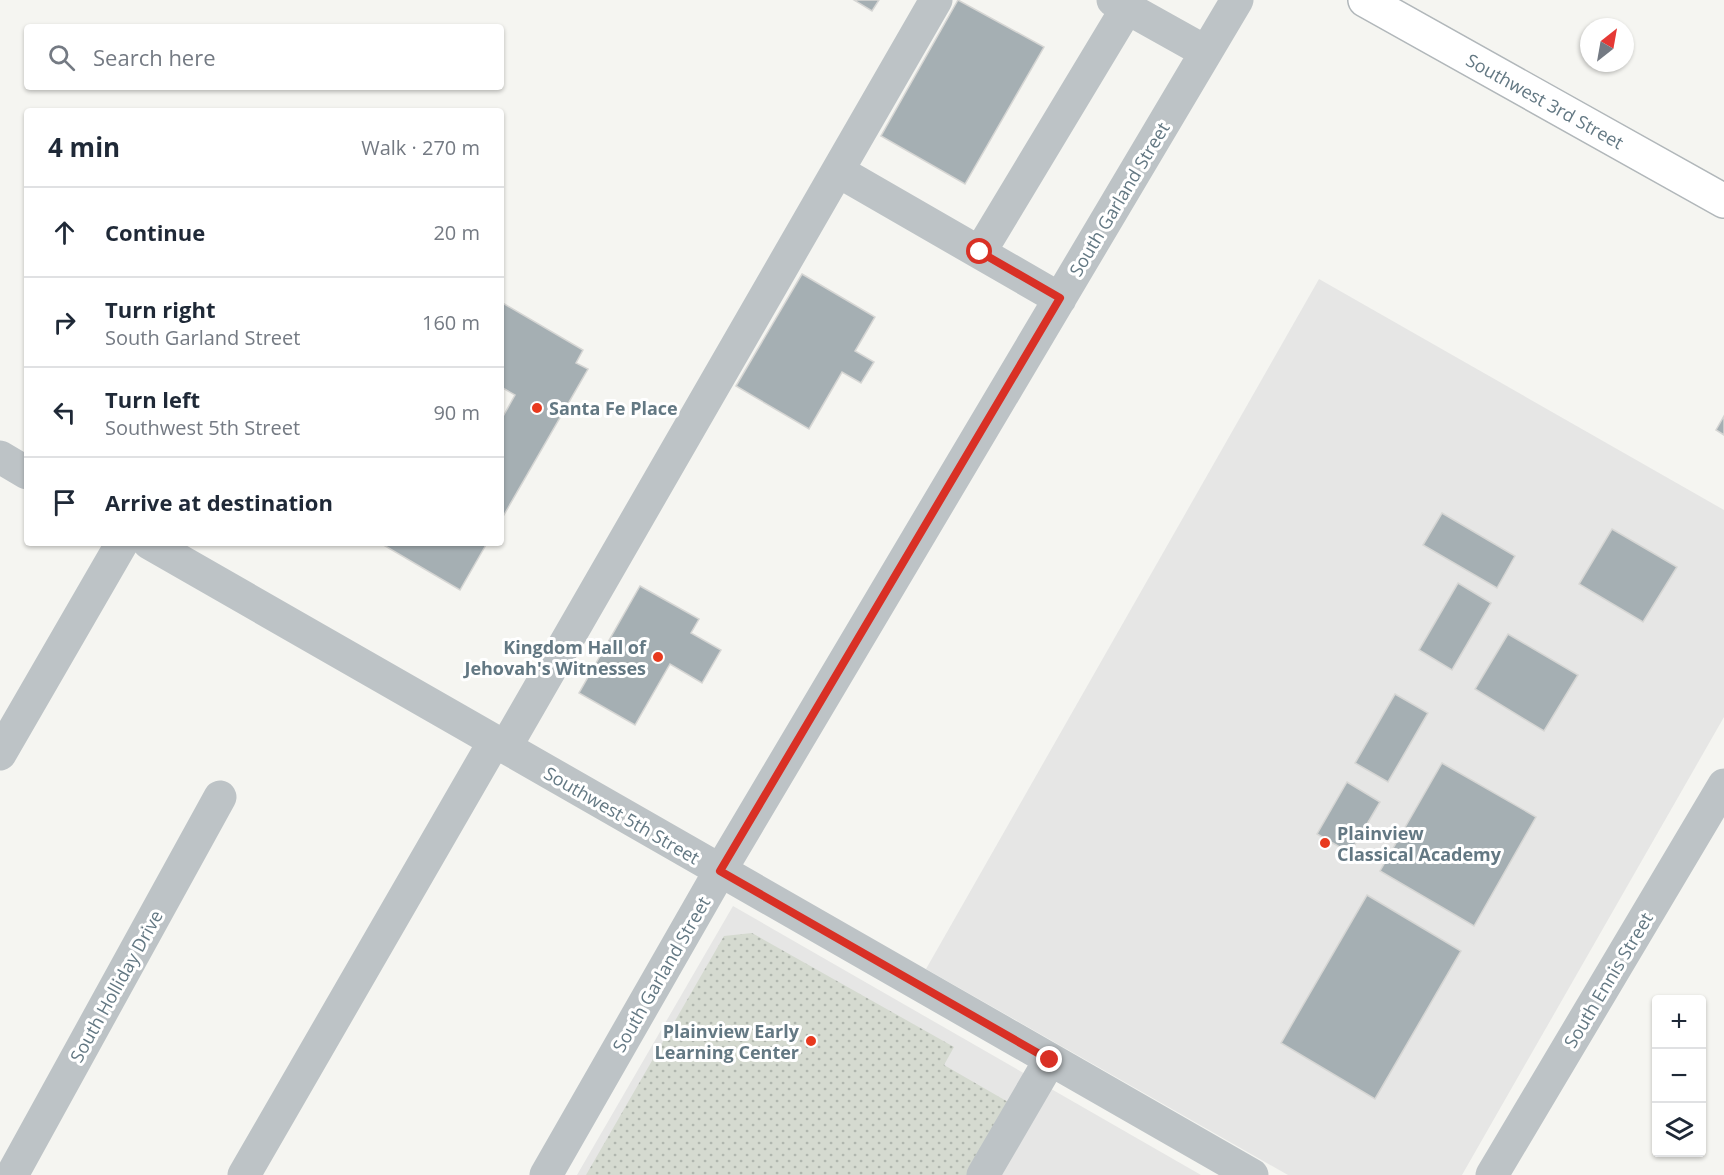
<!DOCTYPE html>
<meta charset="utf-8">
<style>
body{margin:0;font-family:"Open Sans",sans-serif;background:#f6f6f7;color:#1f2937}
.controls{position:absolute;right:18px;bottom:18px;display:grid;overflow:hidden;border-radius:6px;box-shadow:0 2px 4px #0004}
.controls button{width:54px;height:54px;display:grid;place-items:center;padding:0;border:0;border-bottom:2px solid #e0e1e3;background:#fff;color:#1f2937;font:30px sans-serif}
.compass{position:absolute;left:1580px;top:18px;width:54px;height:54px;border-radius:50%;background:#fff;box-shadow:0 2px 4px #0004;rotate:31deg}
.stop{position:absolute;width:18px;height:18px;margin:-14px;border:4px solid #d93025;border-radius:50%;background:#fff}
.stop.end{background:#d93025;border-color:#fff;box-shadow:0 2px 6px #0008}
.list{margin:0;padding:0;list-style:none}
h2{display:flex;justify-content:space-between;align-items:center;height:78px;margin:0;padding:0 24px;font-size:26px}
h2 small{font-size:20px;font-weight:400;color:#747a83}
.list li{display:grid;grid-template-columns:39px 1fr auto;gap:18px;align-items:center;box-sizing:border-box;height:90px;padding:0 24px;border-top:2px solid #e0e1e3}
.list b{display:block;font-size:22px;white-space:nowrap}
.list p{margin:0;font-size:20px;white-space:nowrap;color:#747a83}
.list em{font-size:20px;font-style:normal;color:#747a83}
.icon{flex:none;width:33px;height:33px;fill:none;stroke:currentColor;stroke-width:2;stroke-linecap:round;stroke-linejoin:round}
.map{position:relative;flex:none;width:1724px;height:1175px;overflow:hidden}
.search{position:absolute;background:#fff;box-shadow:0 2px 4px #0004;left:24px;top:24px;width:480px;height:66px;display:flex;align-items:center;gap:15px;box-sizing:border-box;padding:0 21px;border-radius:6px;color:#747a83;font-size:22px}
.panel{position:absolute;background:#fff;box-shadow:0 2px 4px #0004;left:24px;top:108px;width:480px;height:438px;border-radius:6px}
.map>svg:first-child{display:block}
</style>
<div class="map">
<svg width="1724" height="1175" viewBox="0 0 1724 1175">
<defs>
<pattern id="green-dots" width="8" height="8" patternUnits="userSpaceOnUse" patternTransform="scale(1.5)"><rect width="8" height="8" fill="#d5dad0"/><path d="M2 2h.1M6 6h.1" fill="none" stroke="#b0b6ae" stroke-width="1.8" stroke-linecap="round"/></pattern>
</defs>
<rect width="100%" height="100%" fill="#f5f5f1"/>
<path fill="#e6e6e5" d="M 1319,279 L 1724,510 L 1724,717 L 1462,1175 L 1288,1175 L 926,969 Z
M 733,906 L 1201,1175 L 577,1175 Z"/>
<path fill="url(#green-dots)" d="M 752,933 L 954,1047 L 944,1065 L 1015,1106 L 976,1175 L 586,1175 L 724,936 Z"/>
<path fill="#a5afb3" stroke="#d6d6d4" stroke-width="1.5" d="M 854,0 L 879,0 L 872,11 Z
M 958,0 L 1044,47 L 965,184 L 881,136 Z
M 802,274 L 875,317 L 855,351 L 874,362 L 861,383 L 842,372 L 809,429 L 736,386 Z
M 501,302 L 583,350 L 576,363 L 588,369 L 501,520 L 501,420 L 515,395 L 501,387 Z
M 1724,416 L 1724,435 L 1716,430 Z
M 1442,513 L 1515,556 L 1497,588 L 1423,545 Z
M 1612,529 L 1677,567 L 1643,622 L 1579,584 Z
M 380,543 L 487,543 L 460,590 Z
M 1458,583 L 1491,603 L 1452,670 L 1419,650 Z
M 640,586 L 699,619 L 691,633 L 721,650 L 702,683 L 670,664 L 635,725 L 579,693 Z
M 1508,634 L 1578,675 L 1544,731 L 1475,689 Z
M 1395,694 L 1428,713 L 1388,782 L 1355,763 Z
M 1442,763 L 1536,817 L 1474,926 L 1380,871 Z
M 1347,782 L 1380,802 L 1350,853 L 1317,834 Z
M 1367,895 L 1461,951 L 1375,1099 L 1281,1043 Z"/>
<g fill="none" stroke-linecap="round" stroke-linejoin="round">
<g stroke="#b1b7ba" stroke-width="36">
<path id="major" d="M 1365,0 L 1724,201"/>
</g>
<path stroke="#bdc3c6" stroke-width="33" d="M 1113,0 L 1206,52
M 838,171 L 1060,299
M 980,252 L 1127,8
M 0,457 L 27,473
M 149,543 L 1252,1175
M 505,748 L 936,0
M 0,754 L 122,543
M 12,1175 L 220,797
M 244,1175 L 494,742
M 546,1175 L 720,871 L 1237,0
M 983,1175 L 1050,1060
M 1492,1175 L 1724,785"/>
<use href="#major" stroke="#fff" stroke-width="33"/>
</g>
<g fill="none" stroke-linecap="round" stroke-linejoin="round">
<path stroke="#d93025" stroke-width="8" d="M 980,252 L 1060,298 L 720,871 L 1050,1060"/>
</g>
<g fill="#e8391e" stroke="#fff" stroke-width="2">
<circle cx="537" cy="408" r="6"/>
<circle cx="658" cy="657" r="6"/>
<circle cx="1325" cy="843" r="6"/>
<circle cx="811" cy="1041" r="6"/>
</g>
<g text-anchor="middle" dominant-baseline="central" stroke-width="6" stroke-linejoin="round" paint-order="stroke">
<g font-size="18" fill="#637883" stroke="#fff">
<text transform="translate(1545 101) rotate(29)">Southwest 3rd Street</text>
<text transform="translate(1119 199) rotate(-59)">South Garland Street</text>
<text transform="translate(622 815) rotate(30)">Southwest 5th Street</text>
<text transform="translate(661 974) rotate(-60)">South Garland Street</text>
<text transform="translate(1608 980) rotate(-59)">South Ennis Street</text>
<text transform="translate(116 986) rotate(-61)">South Holliday Drive</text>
</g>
<g font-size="18" font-weight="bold" fill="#637883" stroke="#fff" text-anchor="start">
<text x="549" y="408">Santa Fe Place</text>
<text x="646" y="647" text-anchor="end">Kingdom Hall of<tspan x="646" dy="21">Jehovah's Witnesses</tspan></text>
<text x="1337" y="833">Plainview<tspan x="1337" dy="21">Classical Academy</tspan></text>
<text x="799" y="1031" text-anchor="end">Plainview Early<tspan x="799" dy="21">Learning Center</tspan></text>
</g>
</g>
</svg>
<div class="controls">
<button>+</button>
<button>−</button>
<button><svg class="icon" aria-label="layers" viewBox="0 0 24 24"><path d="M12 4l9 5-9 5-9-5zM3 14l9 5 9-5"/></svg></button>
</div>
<svg class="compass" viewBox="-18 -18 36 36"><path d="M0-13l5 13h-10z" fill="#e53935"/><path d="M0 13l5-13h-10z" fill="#747a83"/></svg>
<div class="stop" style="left:980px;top:252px"></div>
<div class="stop end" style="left:1050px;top:1060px"></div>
<div class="search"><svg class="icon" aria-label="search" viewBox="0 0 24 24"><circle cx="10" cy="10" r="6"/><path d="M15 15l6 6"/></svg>Search here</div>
<section class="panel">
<h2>4 min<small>Walk · 270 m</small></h2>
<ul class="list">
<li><svg class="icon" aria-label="ahead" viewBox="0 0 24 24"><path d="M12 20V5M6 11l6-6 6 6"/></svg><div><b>Continue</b></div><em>20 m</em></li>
<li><svg class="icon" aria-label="right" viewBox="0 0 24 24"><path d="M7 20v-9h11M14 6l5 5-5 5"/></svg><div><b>Turn right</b><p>South Garland Street</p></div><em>160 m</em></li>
<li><svg class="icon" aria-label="left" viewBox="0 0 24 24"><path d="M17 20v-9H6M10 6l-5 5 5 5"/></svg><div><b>Turn left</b><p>Southwest 5th Street</p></div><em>90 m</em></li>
<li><svg class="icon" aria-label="arrive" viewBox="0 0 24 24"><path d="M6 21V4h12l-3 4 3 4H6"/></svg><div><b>Arrive at destination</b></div></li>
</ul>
</section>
</div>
